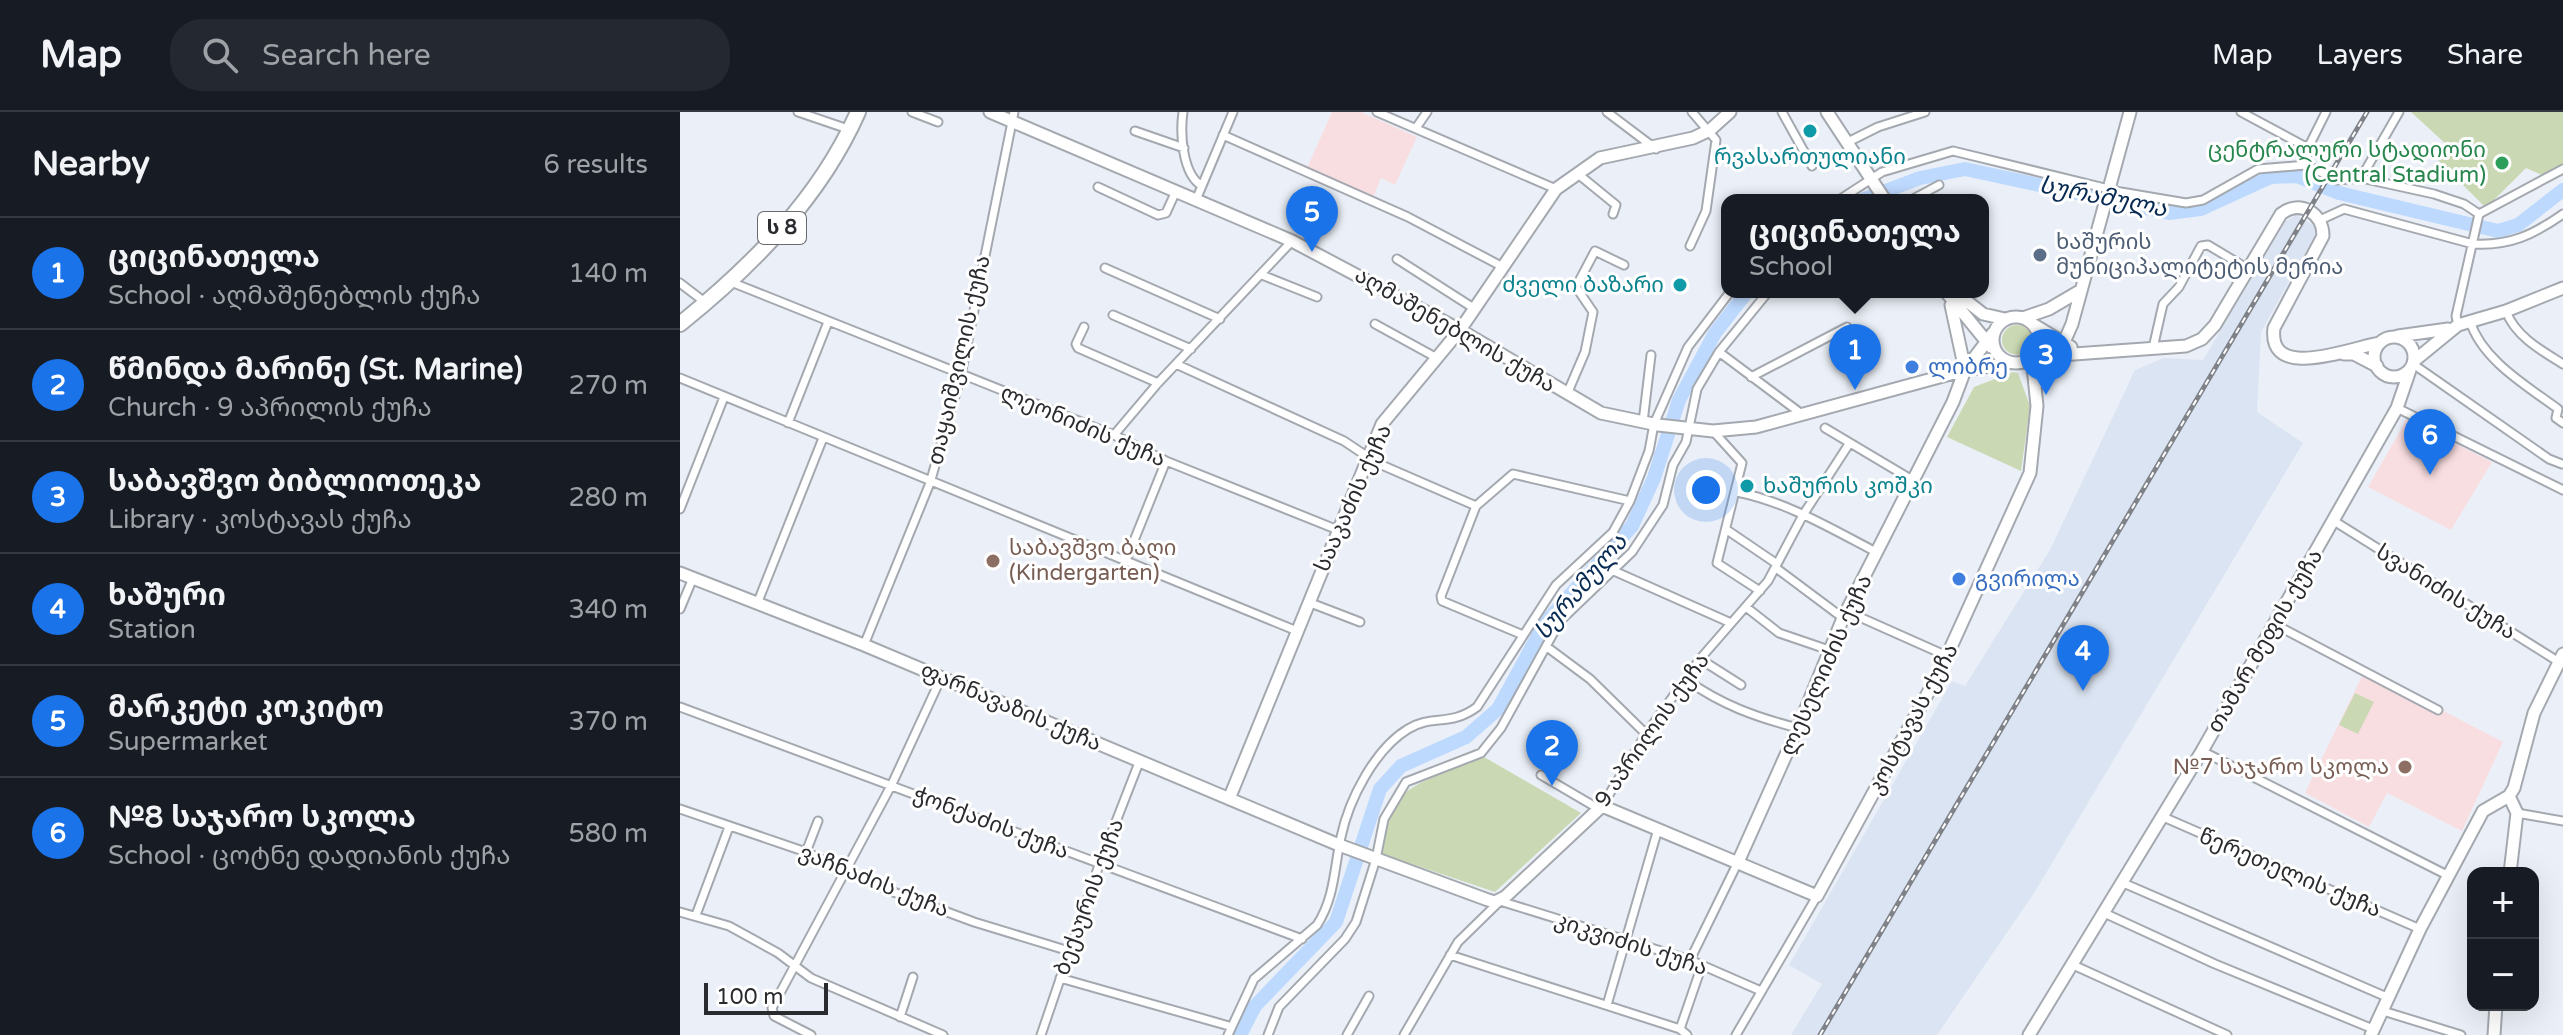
<!DOCTYPE html>
<meta charset="utf-8">
<style>
body{margin:0;font-family:"Varela Round","Noto Sans Georgian",sans-serif;background:#242831;color:#f1f3f6}
.controls{position:absolute;right:24px;bottom:24px;display:grid;overflow:hidden;border-radius:16px;box-shadow:0 8px 32px #0002}
.controls button{width:72px;height:72px;display:grid;place-items:center;padding:0;border:0;border-bottom:2px solid #363941;background:#171b24;color:#f1f3f6;font:40px sans-serif}
.scale{position:absolute;left:24px;bottom:20px;width:124px;box-sizing:border-box;padding-left:8px;border:4px solid #292b2e;border-top:0;font-size:22px;line-height:28px;white-space:nowrap;color:#292b2e;-webkit-text-stroke:6px #fff;paint-order:stroke}
.you{position:absolute;left:1026px;top:378px;width:28px;height:28px;margin:-20px;border:6px solid #fff;border-radius:50%;background:#1a73e8;box-shadow:0 0 0 12px #1a73e833}
.badge{display:grid;place-items:center;width:52px;height:52px;border-radius:50%;background:#1a73e8;color:#fff;font-size:26px;font-weight:700}
.pin{position:absolute;translate:-50% -66px;filter:drop-shadow(0 2px 4px #0008)}
.pin::after{content:'';position:absolute;top:42px;width:28px;height:24px;background:inherit;clip-path:polygon(0 0,100% 0,50% 100%)}
.popup{position:absolute;left:1041px;top:82px;width:268px;height:104px;box-sizing:border-box;display:grid;place-content:center;border-radius:16px;background:#171b24;filter:drop-shadow(0 2px 6px #0005);font-size:26px;white-space:nowrap;color:#9ea1a6}
.popup b{font-size:30px;color:#f1f3f6}
.popup::after{content:'';position:absolute;left:50%;top:100%;margin-left:-16px;border:16px solid transparent;border-top-color:#171b24}
.list{margin:0;padding:0;list-style:none}
h2{display:flex;justify-content:space-between;align-items:center;height:104px;margin:0;padding:0 32px;font-size:34px}
h2 small{font-size:26px;font-weight:400;color:#9ea1a6}
.list li{display:grid;grid-template-columns:52px 1fr auto;gap:24px;align-items:center;box-sizing:border-box;height:112px;padding:0 32px;border-top:2px solid #363941}
.list b{display:block;font-size:30px;white-space:nowrap}
.list p{margin:0;font-size:26px;white-space:nowrap;color:#9ea1a6}
.list em{font-size:26px;font-style:normal;color:#9ea1a6}
.icon{flex:none;width:44px;height:44px;fill:none;stroke:currentColor;stroke-width:2;stroke-linecap:round;stroke-linejoin:round}
.map{position:relative;flex:none;width:1883px;height:923px;overflow:hidden}
header{display:flex;align-items:center;gap:48px;box-sizing:border-box;height:112px;padding:0 40px;background:#171b24;border-bottom:2px solid #363941}
header strong{font-size:38px}
nav{display:flex;gap:44px;margin-inline-start:auto;font-size:28px}
.search{width:560px;height:72px;background:#242831;display:flex;align-items:center;gap:20px;box-sizing:border-box;padding:0 28px;border-radius:32px;color:#9ea1a6;font-size:30px}
main{display:flex}
aside{flex:1;background:#171b24}
.map>svg:first-child{display:block}
</style>
<header>
<strong>Map</strong>
<div class="search"><svg class="icon" aria-label="search" viewBox="0 0 24 24"><circle cx="10" cy="10" r="6"/><path d="M15 15l6 6"/></svg>Search here</div>
<nav><a>Map</a><a>Layers</a><a>Share</a></nav>
</header>
<main>
<aside>
<h2>Nearby<small>6 results</small></h2>
<ul class="list">
<li><span class="badge">1</span><div><b>ციცინათელა</b><p>School · აღმაშენებლის ქუჩა</p></div><em>140 m</em></li>
<li><span class="badge">2</span><div><b>წმინდა მარინე (St. Marine)</b><p>Church · 9 აპრილის ქუჩა</p></div><em>270 m</em></li>
<li><span class="badge">3</span><div><b>საბავშვო ბიბლიოთეკა</b><p>Library · კოსტავას ქუჩა</p></div><em>280 m</em></li>
<li><span class="badge">4</span><div><b>ხაშური</b><p>Station</p></div><em>340 m</em></li>
<li><span class="badge">5</span><div><b>მარკეტი კოკიტო</b><p>Supermarket</p></div><em>370 m</em></li>
<li><span class="badge">6</span><div><b>№8 საჯარო სკოლა</b><p>School · ცოტნე დადიანის ქუჩა</p></div><em>580 m</em></li>
</ul>
</aside>
<div class="map">
<svg width="1883" height="923" viewBox="0 0 1883 923">
<rect width="100%" height="100%" fill="#ebf0f8"/>
<path fill="#dbe4f2" d="M 1616,103 L 1635,114 L 1636,121 L 1581,220 L 1577,300 L 1623,331 L 1356,778 L 1257,923 L 1111,923 L 1142,872 L 1109,853 L 1272,569 L 1285,574 L 1370,438 L 1455,258 L 1484,246 L 1523,248 L 1606,109 Z"/>
<path fill="#f9dee1" d="M 652,0 L 681,0 L 737,25 L 715,73 L 701,66 L 693,86 L 627,56 Z
M 1727,307 L 1812,350 L 1771,418 L 1688,375 Z
M 1685,558 L 1823,630 L 1782,719 L 1707,681 L 1689,715 L 1625,681 Z"/>
<path fill="#cad9b3" d="M 1731,0 L 1883,0 L 1883,55 L 1862,63 L 1846,56 L 1806,96 L 1756,46 L 1768,34 Z
M1322 228a15 15 0 1 1 30 0a15 15 0 1 1-30 0Z
M 1333,260 L 1338,261 L 1350,294 L 1341,359 L 1267,325 L 1294,275 Z
M 1675,581 L 1694,590 L 1678,622 L 1659,613 Z
M 804,645 L 901,701 L 815,780 L 702,742 C 706,724 708,703 719,687 C 733,669 782,654 804,645 Z"/>
<g fill="none" stroke-linecap="round" stroke-linejoin="round">
<path stroke="#bdd9fe" stroke-width="14" d="M 1182,88 L 1240,66 L 1285,57 L 1489,101 L 1521,97 L 1591,65 L 1617,64 L 1659,81 L 1818,119 L 1838,113 L 1883,78
M 560,923 L 575,894 L 656,810 L 700,677 L 721,654 L 786,625 L 818,597 L 865,511 L 952,414 L 974,366 L 999,288 L 1035,221 L 1067,180"/>
<g stroke="#a4a9b0" stroke-width="11">
<path id="street" d="M 118,0 L 168,17
M 232,0 L 258,10
M 503,0 C 500,21 502,62 522,74
M 697,0 L 876,77
M 927,0 L 976,37
M 1102,0 L 1132,54
M 1561,0 L 1628,36
M 736,16 L 747,0
M 455,19 L 504,36
M 543,23 L 728,105 L 823,155
M 1166,31 L 1198,15 L 1245,0
M 1626,53 L 1628,36 L 1646,0
M 898,62 L 936,93 L 933,102
M 1681,66 L 1719,0
M 418,75 L 478,103 L 486,101 L 496,79
M 516,88 L 553,0
M 1159,88 L 1202,60 L 1273,39 L 1441,80 L 1506,91 L 1523,88 L 1578,57 L 1626,53 L 1657,68 L 1681,66 L 1754,82 L 1784,92 L 1799,102 L 1776,204 L 1778,213
M 1231,88 L 1259,73
M 1799,102 L 1883,57
M 1640,108 L 1664,97 L 1793,132 C 1830,134 1853,123 1883,102
M 1010,134 L 1026,99 L 1036,28 L 1012,0
M 717,147 L 795,197
M 425,156 L 540,207
M 582,163 L 637,185
M 51,170 L 434,323 L 486,349 L 658,418
M 0,171 L 26,191
M 1826,199 C 1835,224 1862,239 1883,252
M 433,203 L 511,237
M 1790,209 C 1802,248 1847,274 1878,297 L 1876,306 L 1883,311
M 695,212 L 757,246
M 404,215 L 396,232 L 398,236 L 478,271
M 1473,236 L 1483,192 L 1499,175 L 1521,134 L 1528,133 L 1568,157
M 1039,240 L 1123,303
M 496,252 L 664,329 L 697,351 L 796,394
M 1733,252 L 1869,347 L 1882,352
M 1071,265 L 1167,215
M 0,266 L 617,519
M 887,282 L 905,240 L 913,200 L 896,175 L 915,139 L 944,153
M 1717,296 L 1883,378
M 963,310 L 971,243
M 108,311 L 148,210
M 1145,316 L 1234,369
M 1033,319 L 1062,351 L 1037,451 L 1080,479
M 434,323 L 478,271 L 612,129
M 1057,380 C 1107,390 1152,417 1196,440
M 0,397 L 44,285
M 1654,409 L 1879,550
M 1047,418 L 1097,452
M 445,451 L 486,349
M 1096,456 L 1163,506
M 934,459 L 1051,511
M 628,490 L 680,510
M 77,492 L 143,326
M 1066,495 L 1099,521 L 1149,538
M 0,497 L 13,466
M 1166,499 L 1267,544
M 1596,513 L 1758,598
M 843,523 L 762,489 L 761,484 L 796,394 L 833,362 L 950,389
M 184,533 L 250,371 L 281,263 L 334,0
M 867,535 L 910,567 L 966,622
M 1020,547 L 1061,573
M 1005,567 C 1042,593 1075,605 1118,616
M 0,595 L 622,827
M 1522,639 L 1767,763
M 861,663 L 919,697
M 922,694 L 966,622 L 1020,547 L 1088,469 L 1123,403 L 1169,332
M 0,697 L 126,740 L 208,778 L 294,810 L 389,839
M 1837,701 L 1883,709
M 1481,704 L 1740,817
M 126,740 L 138,709
M 1441,770 L 1709,886
M 0,800 L 49,814 L 98,841 L 131,866 L 263,923
M 1422,800 L 1535,852 L 1693,917
M 16,803 L 49,715
M 770,843 L 1000,917 L 1007,923
M 1010,848 L 1058,750
M 1391,852 L 1547,923
M 380,866 L 549,914
M 927,893 L 978,717
M 1703,899 L 1781,923
M 220,905 L 233,865
M 1000,917 L 1022,853
M 131,923 L 94,904 L 92,896 L 212,672 L 261,566
M 361,923 L 419,753 L 460,648
M 548,923 L 574,867 L 637,813 C 655,785 654,756 661,725 C 669,687 695,637 728,617 C 752,602 770,615 797,595 L 876,473 L 933,420 L 950,389 L 969,339 L 974,312 L 1008,235 L 1050,180
M 588,923 L 599,895 L 665,827 L 676,810 L 696,747 L 704,707 L 726,670 L 801,641 L 821,616 L 880,509 L 952,440 L 983,393 L 993,353 L 1006,330 L 1017,277 L 1039,240 L 1088,180
M 667,923 L 689,884
M 724,923 L 778,830 L 820,789 L 1010,848 L 1081,879
M 1056,923 L 1137,784"/>
</g>
<g stroke="#a4a9b0" stroke-width="15">
<path id="secondary" d="M 310,0 L 612,129 L 780,218 L 921,301 L 978,313 L 1033,319 L 1076,315 L 1285,258 L 1328,251
M 1147,0 L 1205,88
M 1266,180 L 1311,235
M 1275,180 L 1303,202 L 1325,207
M 1271,193 L 1285,258
M1313 228a23 23 0 1 1 46 0a23 23 0 1 1-46 0Z
M 1343,206 L 1369,197 L 1398,180
M 1354,213 L 1391,235
M 1718,224 L 1768,217
M1694 245a20 20 0 1 1 40 0a20 20 0 1 1-40 0Z
M 1664,242 L 1674,242 L 1697,254
M 1734,249 L 1778,213 L 1826,199 L 1883,176
M 1356,272 L 1378,244 L 1392,212 L 1450,0
M 0,461 L 184,533 L 659,733 L 808,788 L 815,790 L 825,785 L 922,694 L 1137,784 L 1261,557 L 1350,361 L 1357,294 L 1352,245 L 1506,234 L 1522,227 L 1535,213 L 1601,102 C 1620,87 1643,101 1643,124 L 1594,216 C 1587,271 1673,235 1700,231
M 1829,684 L 1837,701 L 1830,761
M 549,687 L 702,312 L 780,218 L 876,77 L 920,46 L 1013,26 L 1030,18 L 1050,0
M 1058,750 L 1118,616 L 1163,506 L 1273,290 L 1285,258 L 1313,221
M 1349,923 L 1522,639 L 1717,296 L 1730,258
M 1691,923 L 1740,817 L 1803,699 L 1829,684 L 1834,676 L 1854,601 L 1883,542
M 1814,923 L 1816,893"/>
</g>
<g stroke="#a4a9b0" stroke-width="18">
<path id="highway" d="M 0,212 C 72,154 140,86 178,0"/>
</g>
<use href="#street" stroke="#fff" stroke-width="7"/>
<use href="#secondary" stroke="#fff" stroke-width="11"/>
<use href="#highway" stroke="#fff" stroke-width="14"/>
<g stroke="#7f8288" stroke-width="5">
<path id="rail" d="M 1140,923 L 1687,0"/>
</g>
<use href="#rail" stroke="#fff" stroke-width="2" stroke-dasharray="6" stroke-linecap="butt"/>
</g>
<g fill="#0f9aa8" stroke="#fff" stroke-width="3">
<circle cx="1130" cy="19" r="8"/>
<circle cx="1000" cy="173" r="8"/>
<circle cx="1067" cy="374" r="8"/>
</g>
<circle fill="#2e9e5b" stroke="#fff" stroke-width="3" cx="1822" cy="51" r="8"/>
<circle fill="#5c6f8a" stroke="#fff" stroke-width="3" cx="1360" cy="143" r="8"/>
<g fill="#3f7fe0" stroke="#fff" stroke-width="3">
<circle cx="1232" cy="255" r="8"/>
<circle cx="1279" cy="467" r="8"/>
</g>
<g fill="#8d6e63" stroke="#fff" stroke-width="3">
<circle cx="313" cy="449" r="8"/>
<circle cx="1725" cy="655" r="8"/>
</g>
<g text-anchor="middle" dominant-baseline="central" stroke-width="6" stroke-linejoin="round" paint-order="stroke">
<rect fill="#fff" stroke="#696b6d" stroke-width="2" x="78" y="100" width="48" height="32" rx="6"/>
<g font-size="20" font-weight="bold" fill="#292b2e">
<text x="102" y="116">ს 8</text>
</g>
<g font-size="22" fill="#27864d" stroke="#fff" text-anchor="end">
<text x="1806" y="38">ცენტრალური სტადიონი<tspan x="1806" dy="25">(Central Stadium)</tspan></text>
</g>
<g font-size="22" fill="#0d838f" stroke="#fff">
<text x="1130" y="45">რვასართულიანი</text>
<text x="984" y="173" text-anchor="end">ძველი ბაზარი</text>
<text x="1083" y="374" text-anchor="start">ხაშურის კოშკი</text>
</g>
<g font-size="22" fill="#4e5e75" stroke="#fff" text-anchor="start">
<text x="1376" y="130">ხაშურის<tspan x="1376" dy="25">მუნიციპალიტეტის მერია</tspan></text>
</g>
<g font-size="22" fill="#292b2e" stroke="#fff">
<text transform="translate(775 218) rotate(30)">აღმაშენებლის ქუჩა</text>
<text transform="translate(279 248) rotate(-77)">თაყაიშვილის ქუჩა</text>
<text transform="translate(403 314) rotate(23)">ლეონიძის ქუჩა</text>
<text transform="translate(673 386) rotate(-66)">სააკაძის ქუჩა</text>
<text transform="translate(1766 480) rotate(32)">სვანიძის ქუჩა</text>
<text transform="translate(1585 529) rotate(-60)">თამარ მეფის ქუჩა</text>
<text transform="translate(1146 553) rotate(-66)">ლესელიძის ქუჩა</text>
<text transform="translate(331 595) rotate(23)">ფარნავაზის ქუჩა</text>
<text transform="translate(1233 607) rotate(-62)">კოსტავას ქუჩა</text>
<text transform="translate(972 618) rotate(-55)">9 აპრილის ქუჩა</text>
<text transform="translate(311 711) rotate(21)">ჭონქაძის ქუჩა</text>
<text transform="translate(1610 761) rotate(23)">წერეთელის ქუჩა</text>
<text transform="translate(194 769) rotate(22)">ვაჩნაძის ქუჩა</text>
<text transform="translate(409 785) rotate(-70)">ბექაურის ქუჩა</text>
<text transform="translate(951 832) rotate(18)">კიკვიძის ქუჩა</text>
</g>
<g font-size="22" fill="#366cbe" stroke="#fff" text-anchor="start">
<text x="1248" y="255">ლიბრე</text>
<text x="1295" y="467">გვირილა</text>
</g>
<g font-size="22" fill="#785e54" stroke="#fff" text-anchor="start">
<text x="329" y="436">საბავშვო ბაღი<tspan x="329" dy="25">(Kindergarten)</tspan></text>
<text x="1709" y="655" text-anchor="end">№7 საჯარო სკოლა</text>
</g>
<g font-size="24" font-style="italic" fill="#072a52" stroke="#fff">
<text transform="translate(1423 85) rotate(11)">სურამულა</text>
<text transform="translate(901 475) rotate(-50)">სურამულა</text>
</g>
</g>
</svg>
<div class="controls">
<button>+</button>
<button>−</button>
</div>
<div class="scale">100 m</div>
<div class="you"></div>
<div class="pin badge" style="left:1175px;top:278px">1</div>
<div class="popup"><b>ციცინათელა</b>School</div>
<div class="pin badge" style="left:872px;top:674px">2</div>
<div class="pin badge" style="left:1366px;top:283px">3</div>
<div class="pin badge" style="left:1403px;top:579px">4</div>
<div class="pin badge" style="left:632px;top:140px">5</div>
<div class="pin badge" style="left:1750px;top:363px">6</div>
</div>
</main>
